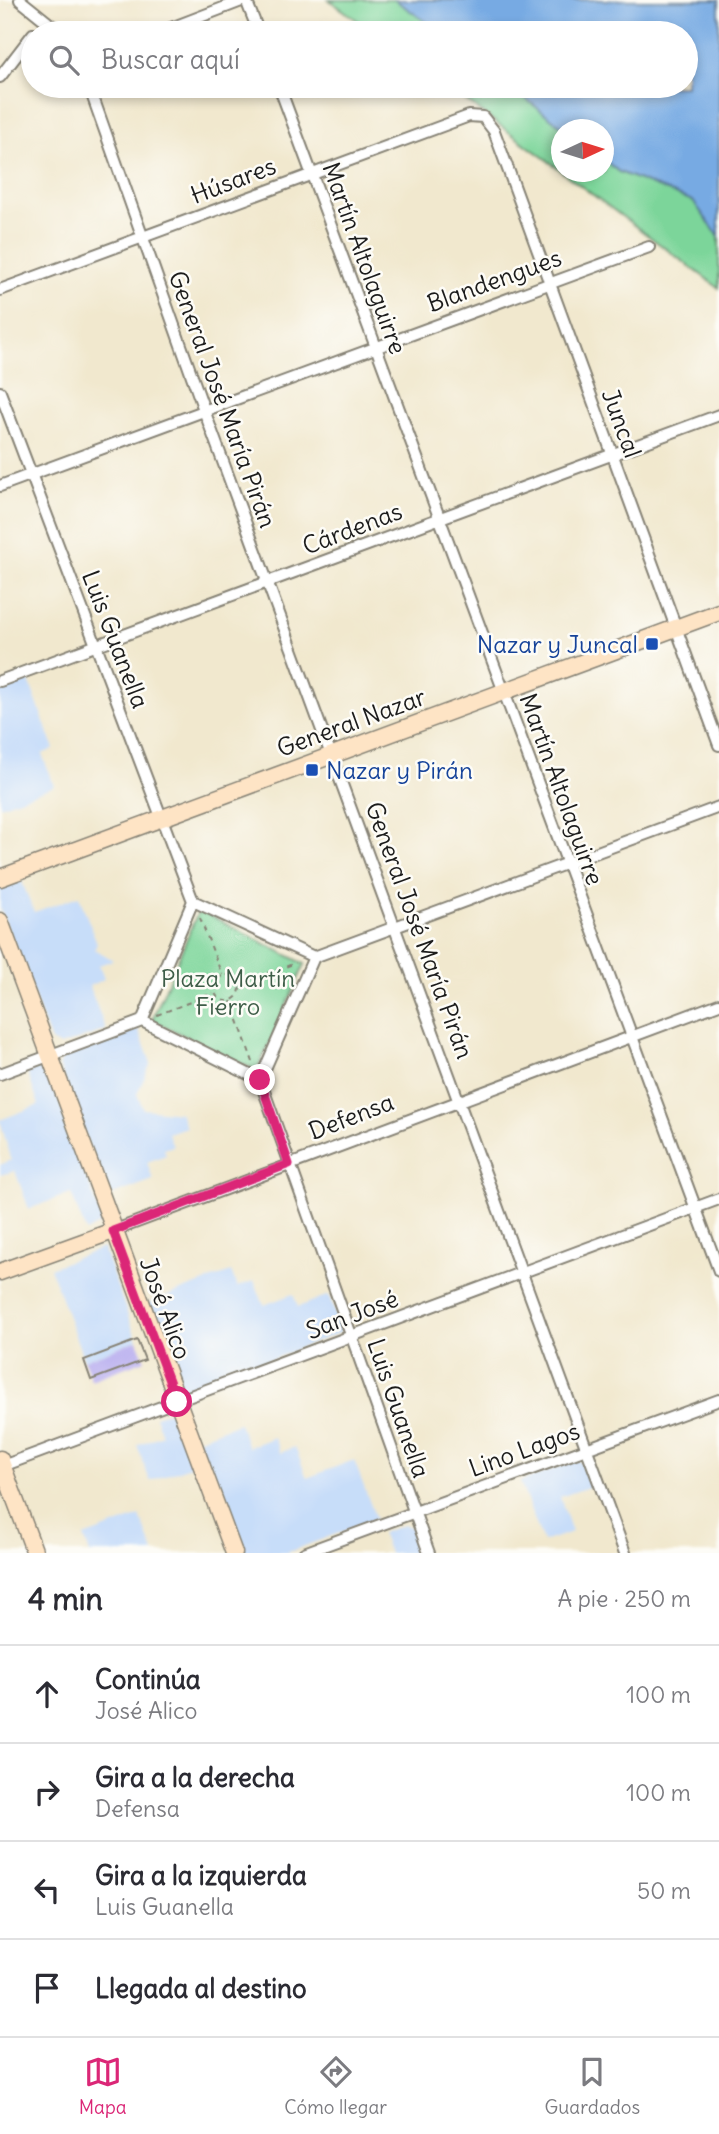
<!DOCTYPE html>
<html lang="es">
<meta charset="utf-8">
<style>
body{margin:0;font-family:Delius,sans-serif;background:#f7f7f7;color:#2b2b33}
.compass{position:absolute;left:551px;top:119px;width:63px;height:63px;border-radius:50%;background:#fff;box-shadow:0 4px 10px #0003;rotate:86deg}
.stop{position:absolute;width:21px;height:21px;margin:-16px;border:5px solid #db2777;border-radius:50%;background:#fff}
.stop.end{background:#db2777;border-color:#fff;box-shadow:0 2px 7px #0008}
.list{margin:0;padding:0;list-style:none}
h2{display:flex;justify-content:space-between;align-items:center;height:91px;margin:0;padding:0 28px;font-size:30px}
h2 small{font-size:23px;font-weight:400;color:#7c7c81}
.list li{display:grid;grid-template-columns:46px 1fr auto;gap:21px;align-items:center;box-sizing:border-box;height:98px;padding:0 28px;border-top:2px solid #e1e1e2}
.list b{display:block;font-size:26px;white-space:nowrap}
.list p{margin:0;font-size:23px;white-space:nowrap;color:#7c7c81}
.list em{font-size:23px;font-style:normal;color:#7c7c81}
.icon{flex:none;width:38px;height:38px;fill:none;stroke:currentColor;stroke-width:2;stroke-linecap:round;stroke-linejoin:round}
.map{position:relative;flex:none;width:719px;height:1553px;overflow:hidden}
.search{position:absolute;background:#fff;box-shadow:0 4px 10px #0003;left:21px;right:21px;top:21px;height:77px;display:flex;align-items:center;gap:18px;box-sizing:border-box;padding:0 24px;border-radius:38px;color:#7c7c81;font-size:26px}
.sheet{height:483px;background:#fff}
nav{display:flex;justify-content:space-around;align-items:center;box-sizing:border-box;height:98px;border-top:2px solid #e1e1e2;background:#fff;font-size:19px;color:#7c7c81}
nav a{display:grid;justify-items:center;gap:4px}
nav .on{color:#db2777}
.map>svg:first-child{display:block}
</style>
<div class="map">
<svg width="719" height="1553" viewBox="0 0 719 1553">
<rect width="100%" height="100%" fill="#fdfcf7"/>
<filter id="ink" filterUnits="userSpaceOnUse"><feTurbulence type="fractalNoise" baseFrequency=".0143" numOctaves="2"/><feDisplacementMap in="SourceGraphic" scale="14" xChannelSelector="R" yChannelSelector="G"/><feConvolveMatrix kernelMatrix="1 2 1 2 8 2 1 2 1" color-interpolation-filters="sRGB"/></filter>
<filter id="wash" filterUnits="userSpaceOnUse"><feTurbulence type="fractalNoise" baseFrequency=".00686" numOctaves="4" result="noise"/><feDisplacementMap in="SourceGraphic" scale="28" xChannelSelector="R" yChannelSelector="G"/><feGaussianBlur stdDeviation="1.57" result="paint"/><feColorMatrix in="noise" values="0 0 0 0 0 0 0 0 0 0 0 0 0 0 0 0 0 1.4 0 .05"/><feComposite in="paint" operator="in"/></filter>
<g filter="url(#wash)">
<rect width="100%" height="100%" fill="#f1e8ce"/>
<path fill="#c7ddf9" d="M 28,678 L 54,749 L 42,754 L 54,786 L 0,806 L 0,688 Z
M 20,877 L 34,912 L 79,896 L 97,943 L 95,949 L 113,960 L 99,965 L 104,979 L 89,986 L 106,1030 L 60,1046 L 51,1041 L 0,908 L 0,885 Z
M 138,1028 L 151,1063 L 137,1094 L 143,1109 L 180,1113 L 186,1127 L 168,1133 L 173,1146 L 164,1149 L 166,1155 L 147,1162 L 153,1180 L 107,1197 L 59,1065 L 64,1056 Z
M 40,1066 L 47,1068 L 103,1222 L 86,1232 L 71,1193 L 29,1209 L 15,1171 L 0,1175 L 0,1165 L 11,1160 L 0,1120 L 39,1105 L 27,1072 Z
M 103,1248 L 137,1340 L 84,1360 L 50,1268 Z
M 231,1272 L 237,1287 L 254,1281 L 264,1305 L 293,1294 L 298,1307 L 329,1295 L 341,1332 L 189,1392 L 178,1388 L 146,1304 Z
M 172,1411 L 195,1464 L 150,1481 L 137,1445 L 162,1435 L 155,1416 Z
M 239,1423 L 248,1447 L 274,1437 L 280,1453 L 295,1447 L 307,1478 L 354,1460 L 376,1519 L 286,1553 L 240,1553 L 197,1439 Z
M 577,1460 L 587,1467 L 594,1485 L 560,1497 L 572,1532 L 543,1542 L 520,1482 Z
M 140,1516 L 154,1553 L 90,1553 L 84,1537 Z
M 403,1525 L 414,1528 L 423,1553 L 389,1553 L 381,1533 Z"/>
<path fill="#7cd59a" stroke="#4c785b" stroke-width="2" d="M 329,0 L 719,0 L 719,288 L 562,172 L 604,172 L 604,130 L 562,130 L 562,171 L 446,86 L 686,86 L 686,33 L 375,33 Z
M 199,910 L 305,964 L 257,1071 L 152,1020 Z"/>
<path fill="#77aae3" stroke="#4a6380" stroke-width="2" d="M 395,0 L 719,0 L 719,237 L 693,201 L 619,172 L 604,160 L 604,130 L 565,129 L 509,86 L 686,86 L 686,33 L 442,33 Z"/>
<g id="blocks">
<path fill="#b8adef" d="M 137,1340 L 145,1360 L 91,1380 L 84,1360 Z"/>
</g>
</g>
<g filter="url(#ink)">
<use href="#blocks" fill-opacity="0" stroke="#868275" stroke-width="2"/>
<g fill="none" stroke-linecap="round" stroke-linejoin="round">
<g stroke="#868275" stroke-width="14">
<path id="street" d="M 20,0 L 61,33
M 246,0 L 259,33
M 158,33 L 244,0
M 0,77 L 33,34
M 89,86 L 204,410 L 625,1553
M 279,86 L 719,1271
M 0,290 L 469,116 L 483,117 L 494,131 L 719,745
M 0,392 L 193,901 L 142,1021
M 0,486 L 649,247
M 0,681 L 719,415
M 193,901 L 314,957
M 314,957 L 260,1080 L 429,1553
M 314,957 L 719,807
M 142,1021 L 260,1080
M 0,1074 L 142,1021
M 113,1231 L 719,1004
M 0,1467 L 719,1199
M 304,1553 L 719,1400"/>
</g>
<g stroke="#868275" stroke-width="19">
<path id="secondary" d="M 0,878 L 719,612
M 0,921 L 234,1553
M 0,1272 L 113,1231
M 0,1459 L 35,1553"/>
</g>
<path stroke="#868275" stroke-width="2" stroke-dasharray="5 5" stroke-linecap="butt" d="M 200,918 L 222,975
M214 988a13 13 0 1 1 26 0a13 13 0 1 1-26 0Z
M 239,983 L 296,963
M 231,1001 L 253,1062
M 157,1015 L 213,993"/>
<use href="#street" stroke="#fff" stroke-width="10"/>
<use href="#secondary" stroke="#fee4c5" stroke-width="16"/>
</g>
</g>
<g fill="none" stroke-linecap="round" stroke-linejoin="round" filter="url(#ink)">
<path stroke="#db2777" stroke-width="9" d="M 177,1402 L 113,1231 L 289,1164 L 260,1080"/>
</g>
<g fill="#1a4fb4" stroke="#fdfcf7" stroke-width="2.5">
<rect x="645" y="637" width="14" height="14" rx="3.5"/>
<rect x="305" y="763" width="14" height="14" rx="3.5"/>
</g>
<g text-anchor="middle" dominant-baseline="central" stroke-width="5" stroke-linejoin="round" paint-order="stroke">
<g font-size="24" fill="#1c1c1c" stroke="#fdfcf7">
<text transform="translate(233 180) rotate(-21)">Húsares</text>
<text transform="translate(365 258) rotate(70)">Martín Altolaguirre</text>
<text transform="translate(494 280) rotate(-20)">Blandengues</text>
<text transform="translate(223 399) rotate(70)">General José María Pirán</text>
<text transform="translate(622 423) rotate(70)">Juncal</text>
<text transform="translate(352 528) rotate(-21)">Cárdenas</text>
<text transform="translate(116 639) rotate(69)">Luis Guanella</text>
<text transform="translate(351 722) rotate(-20)">General Nazar</text>
<text transform="translate(562 789) rotate(70)">Martín Altolaguirre</text>
<text transform="translate(420 930) rotate(70)">General José María Pirán</text>
<text transform="translate(351 1116) rotate(-21)">Defensa</text>
<text transform="translate(166 1308) rotate(70)">José Alico</text>
<text transform="translate(352 1314) rotate(-21)">San José</text>
<text transform="translate(399 1408) rotate(71)">Luis Guanella</text>
<text transform="translate(524 1449) rotate(-20)">Lino Lagos</text>
</g>
<g font-size="24" fill="#164399" stroke="#fdfcf7" text-anchor="end">
<text x="638" y="644">Nazar y Juncal</text>
<text x="326" y="770" text-anchor="start">Nazar y Pirán</text>
</g>
<g font-size="24" fill="#3e5d48" stroke="#fdfcf7">
<text x="228" y="978">Plaza Martín<tspan x="228" dy="28">Fierro</tspan></text>
</g>
</g>
</svg>
<svg class="compass" viewBox="-18 -18 36 36"><path d="M0-13l5 13h-10z" fill="#e53935"/><path d="M0 13l5-13h-10z" fill="#7c7c81"/></svg>
<div class="stop" style="left:177px;top:1402px"></div>
<div class="stop end" style="left:260px;top:1080px"></div>
<div class="search"><svg class="icon" aria-label="search" viewBox="0 0 24 24"><circle cx="10" cy="10" r="6"/><path d="M15 15l6 6"/></svg>Buscar aquí</div>
</div>
<section class="sheet">
<h2>4 min<small>A pie · 250 m</small></h2>
<ul class="list">
<li><svg class="icon" aria-label="ahead" viewBox="0 0 24 24"><path d="M12 20V5M6 11l6-6 6 6"/></svg><div><b>Continúa</b><p>José Alico</p></div><em>100 m</em></li>
<li><svg class="icon" aria-label="right" viewBox="0 0 24 24"><path d="M7 20v-9h11M14 6l5 5-5 5"/></svg><div><b>Gira a la derecha</b><p>Defensa</p></div><em>100 m</em></li>
<li><svg class="icon" aria-label="left" viewBox="0 0 24 24"><path d="M17 20v-9H6M10 6l-5 5 5 5"/></svg><div><b>Gira a la izquierda</b><p>Luis Guanella</p></div><em>50 m</em></li>
<li><svg class="icon" aria-label="arrive" viewBox="0 0 24 24"><path d="M6 21V4h12l-3 4 3 4H6"/></svg><div><b>Llegada al destino</b></div></li>
</ul>
</section>
<nav>
<a class="on"><svg class="icon" aria-label="map" viewBox="0 0 24 24"><path d="M3 6l6-2 6 2 6-2v14l-6 2-6-2-6 2zM9 4v14M15 6v14"/></svg>Mapa</a>
<a><svg class="icon" aria-label="directions" viewBox="0 0 24 24"><path d="M12 3l9 9-9 9-9-9zM9 14v-3h6M13 9l2 2-2 2"/></svg>Cómo llegar</a>
<a><svg class="icon" aria-label="saved" viewBox="0 0 24 24"><path d="M7 4h10v16l-5-4-5 4z"/></svg>Guardados</a>
</nav>
